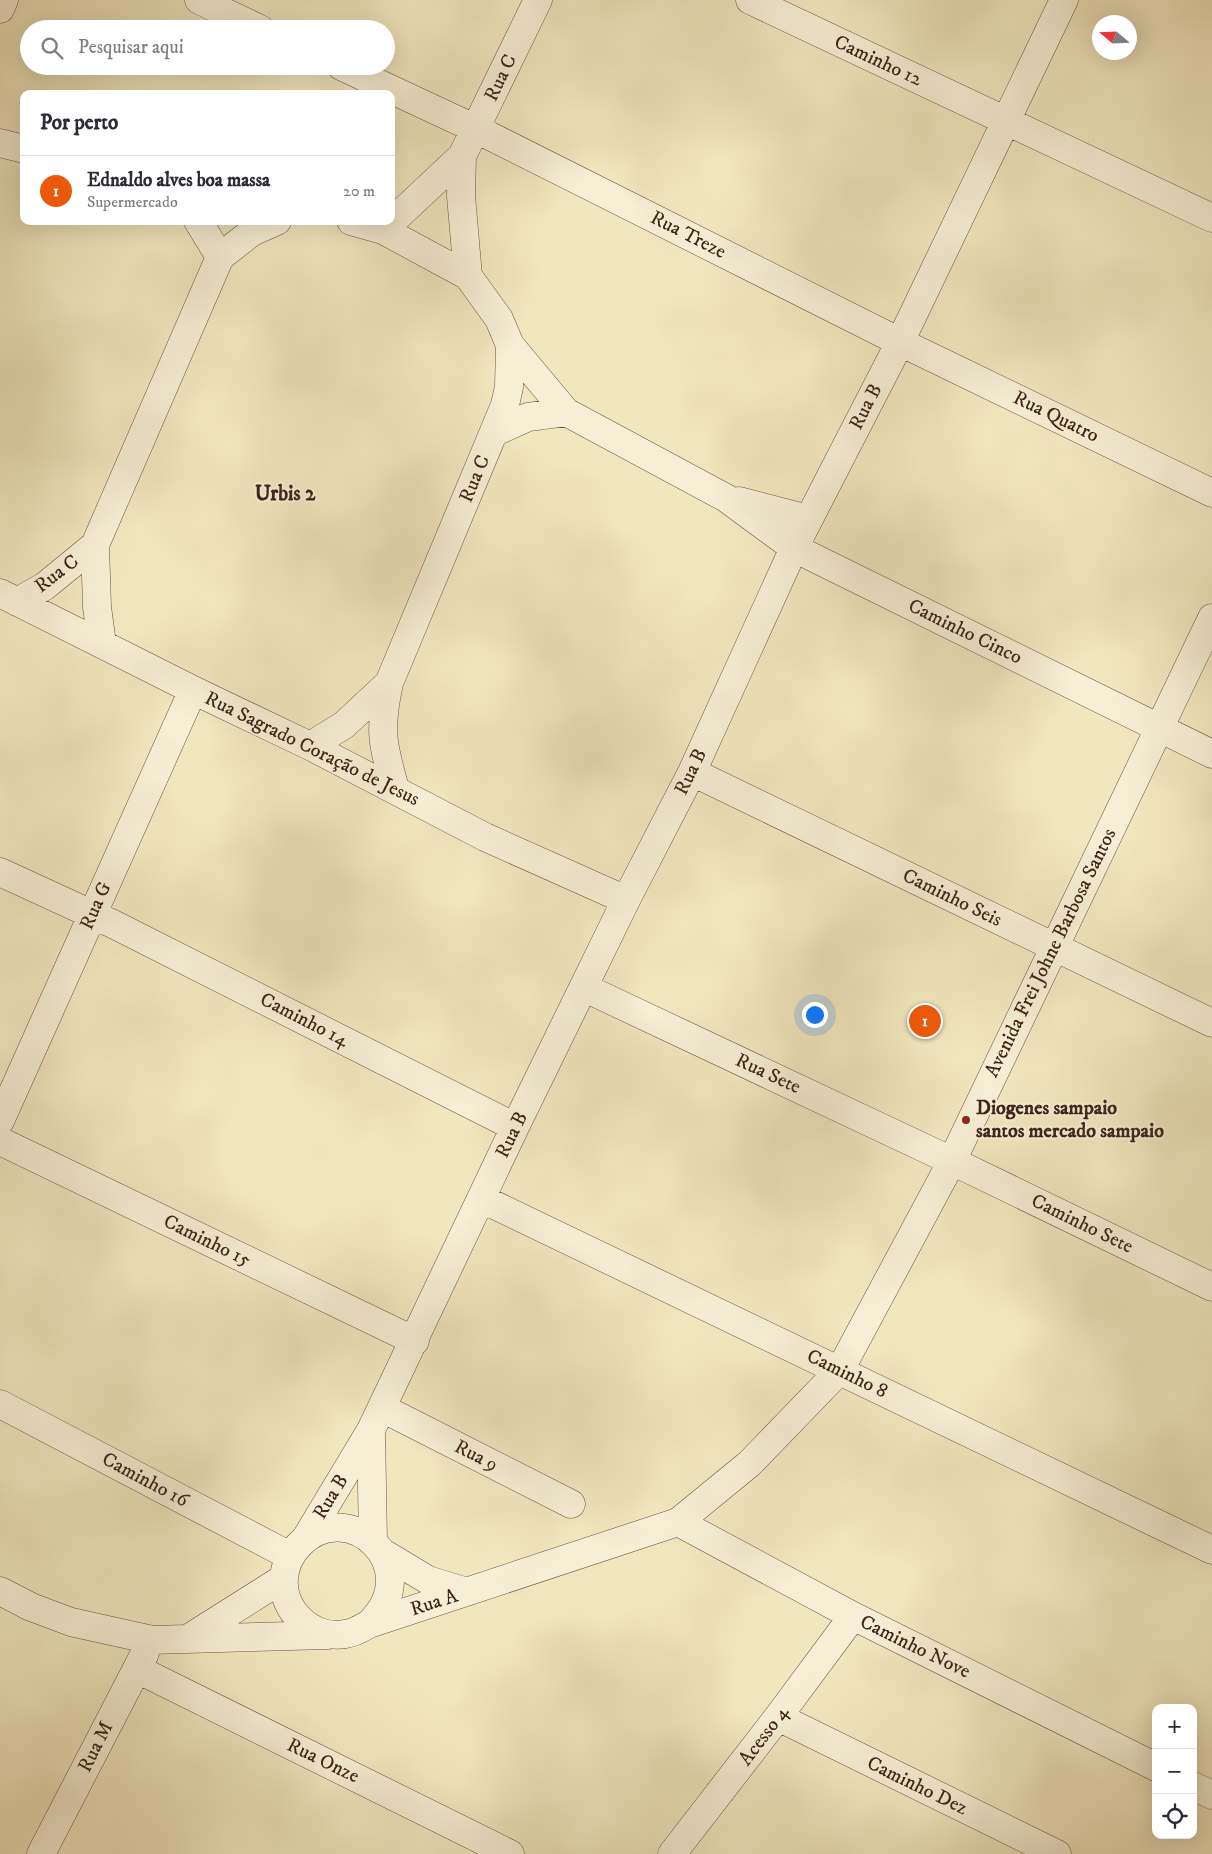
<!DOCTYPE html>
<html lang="pt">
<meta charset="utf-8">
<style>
body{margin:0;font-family:"IM FELL DW Pica",serif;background:#f2f2f3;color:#2b2b33}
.controls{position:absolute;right:15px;bottom:15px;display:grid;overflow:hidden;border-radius:10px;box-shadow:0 5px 20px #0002}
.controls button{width:45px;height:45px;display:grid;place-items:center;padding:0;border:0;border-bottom:1px solid #e1e1e2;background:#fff;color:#2b2b33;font:25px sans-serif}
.compass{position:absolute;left:1092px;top:15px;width:45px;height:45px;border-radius:50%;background:#fff;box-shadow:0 5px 20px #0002;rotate:289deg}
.you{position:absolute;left:814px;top:1014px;width:18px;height:18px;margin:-12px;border:4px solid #fff;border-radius:50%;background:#1a73e8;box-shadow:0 0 0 8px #1a73e833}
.badge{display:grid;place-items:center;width:32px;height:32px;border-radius:50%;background:#ea580c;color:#fff;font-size:16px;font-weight:700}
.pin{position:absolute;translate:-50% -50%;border:2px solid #fff;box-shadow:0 1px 5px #0006}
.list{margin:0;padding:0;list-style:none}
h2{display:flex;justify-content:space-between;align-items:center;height:65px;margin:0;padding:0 20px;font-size:21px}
h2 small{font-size:16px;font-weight:400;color:#7c7c81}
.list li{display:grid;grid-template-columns:32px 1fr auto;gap:15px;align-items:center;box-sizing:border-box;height:70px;padding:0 20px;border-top:1px solid #e1e1e2}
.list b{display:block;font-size:19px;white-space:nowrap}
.list p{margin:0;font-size:16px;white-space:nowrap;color:#7c7c81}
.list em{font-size:16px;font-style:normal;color:#7c7c81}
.icon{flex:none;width:28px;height:28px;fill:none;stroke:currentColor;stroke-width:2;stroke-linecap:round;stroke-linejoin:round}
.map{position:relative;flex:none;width:1212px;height:1854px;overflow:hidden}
.search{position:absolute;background:#fff;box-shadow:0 5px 20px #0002;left:20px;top:20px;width:375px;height:55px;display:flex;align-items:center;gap:12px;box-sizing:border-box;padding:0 18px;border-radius:28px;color:#7c7c81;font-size:19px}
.panel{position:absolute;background:#fff;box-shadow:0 5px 20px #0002;left:20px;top:90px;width:375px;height:135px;border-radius:10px}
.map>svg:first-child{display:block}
</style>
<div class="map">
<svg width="1212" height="1854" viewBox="0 0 1212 1854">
<rect width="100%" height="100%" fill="#f1e7bf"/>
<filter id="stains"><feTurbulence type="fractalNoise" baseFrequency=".004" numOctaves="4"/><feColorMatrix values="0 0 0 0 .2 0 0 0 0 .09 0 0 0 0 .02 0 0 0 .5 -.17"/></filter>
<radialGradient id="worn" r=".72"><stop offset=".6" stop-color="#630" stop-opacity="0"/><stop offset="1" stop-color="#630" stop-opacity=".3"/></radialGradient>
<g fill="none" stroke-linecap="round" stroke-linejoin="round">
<g stroke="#6b5542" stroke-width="29">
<path id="minor" d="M 199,0 L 260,29
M 750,0 L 1212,218
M 341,66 L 476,129 L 900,342 L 1212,493
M 0,143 L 24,149
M 462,156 L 461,196 L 468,276
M 198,221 L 220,257
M 351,221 L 383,230 L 468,276 L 499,319 L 510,345 L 509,387 L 505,405 L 389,683 C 379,730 382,743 395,789
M 383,230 L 462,156 L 538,0
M 510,345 L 566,412 L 726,498 L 794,548 L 1212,754
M 495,432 L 528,417 L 566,412
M 739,501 L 808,519
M 95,545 L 97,607 L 102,644
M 0,593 L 193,690 L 310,746 L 485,837 L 626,900
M 17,602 L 45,586 L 95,545 L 220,257 L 252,232 L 277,221
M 310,746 L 344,725 L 389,683
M 692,772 L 1212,1023
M 0,872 L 113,924 L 515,1127
M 585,988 L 952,1161 L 1212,1287
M 0,1121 L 193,690
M 0,1141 L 415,1341
M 482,1199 L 1212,1550
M 0,1404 L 290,1556
M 382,1408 L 571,1504
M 371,1430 L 373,1541
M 678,1522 L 853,1616 L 1156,1767
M 306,1538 L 371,1430 L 515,1127 L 626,900 L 692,772 L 794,548 L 900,342 L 1064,0
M 137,1669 L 510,1854
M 778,1717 L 1057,1854
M 1193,1786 L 1212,1795
M 41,1854 L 145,1653
M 672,1854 L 778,1717 L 853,1616"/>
</g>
<g stroke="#6b5542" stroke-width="29">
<path id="tertiary" d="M 0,9 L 4,0
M 383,1553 L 428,1580 L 467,1592
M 0,1591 L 31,1607 L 71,1622 L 152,1640 L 328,1635
M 369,1624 C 428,1568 349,1494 300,1544 C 291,1553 285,1565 284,1578 C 281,1610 312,1640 345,1634 C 354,1633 362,1628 369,1624 L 678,1522 L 749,1464 L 840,1370 L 952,1161 L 1212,618
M 189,1638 L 284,1578"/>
</g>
<use href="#minor" stroke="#f6efd5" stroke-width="28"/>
<use href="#tertiary" stroke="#f6efd5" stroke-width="28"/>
</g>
<circle fill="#8f2418" stroke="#f6efd5" stroke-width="2" cx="966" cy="1120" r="5"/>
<g text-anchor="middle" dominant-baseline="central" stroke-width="4" stroke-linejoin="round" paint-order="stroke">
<g font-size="20" fill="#3e2418" stroke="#f6efd5">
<text transform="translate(878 61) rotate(25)">Caminho 12</text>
<text transform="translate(501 78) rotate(-64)">Rua C</text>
<text transform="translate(688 235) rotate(27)">Rua Treze</text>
<text transform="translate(866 407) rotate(-63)">Rua B</text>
<text transform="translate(1056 417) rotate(26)">Rua Quatro</text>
<text transform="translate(475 479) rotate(-67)">Rua C</text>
<text transform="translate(57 574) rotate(-37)">Rua C</text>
<text transform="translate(965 632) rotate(26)">Caminho Cinco</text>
<text transform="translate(312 749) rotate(26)">Rua Sagrado Coração de Jesus</text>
<text transform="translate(691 772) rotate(-64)">Rua B</text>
<text transform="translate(952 898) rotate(26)">Caminho Seis</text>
<text transform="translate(96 906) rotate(-66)">Rua G</text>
<text transform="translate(1051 953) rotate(-64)">Avenida Frei Johne Barbosa Santos</text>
<text transform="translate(304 1020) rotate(27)">Caminho 14</text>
<text transform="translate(768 1074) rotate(25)">Rua Sete</text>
<text transform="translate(512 1135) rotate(-64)">Rua B</text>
<text transform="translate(1082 1224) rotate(26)">Caminho Sete</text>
<text transform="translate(207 1241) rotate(26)">Caminho 15</text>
<text transform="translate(847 1374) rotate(26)">Caminho 8</text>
<text transform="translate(476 1456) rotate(27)">Rua 9</text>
<text transform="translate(145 1480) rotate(28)">Caminho 16</text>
<text transform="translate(331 1497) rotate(-59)">Rua B</text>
<text transform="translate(434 1603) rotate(-18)">Rua A</text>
<text transform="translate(915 1647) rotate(26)">Caminho Nove</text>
<text transform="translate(764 1736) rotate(-53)">Acesso 4</text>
<text transform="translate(96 1747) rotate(-63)">Rua M</text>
<text transform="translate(323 1761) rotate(26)">Rua Onze</text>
<text transform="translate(917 1786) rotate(26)">Caminho Dez</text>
</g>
<g font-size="20" font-weight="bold" fill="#3e2418" stroke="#f6efd5" text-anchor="start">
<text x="976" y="1108">Diogenes sampaio<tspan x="976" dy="23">santos mercado sampaio</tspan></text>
</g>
<g font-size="21" font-weight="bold" fill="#3e2418" stroke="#f6efd5">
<text x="285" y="494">Urbis 2</text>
</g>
</g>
<rect width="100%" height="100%" filter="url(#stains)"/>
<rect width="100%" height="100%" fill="url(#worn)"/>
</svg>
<div class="controls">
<button>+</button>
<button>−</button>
<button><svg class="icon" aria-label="locate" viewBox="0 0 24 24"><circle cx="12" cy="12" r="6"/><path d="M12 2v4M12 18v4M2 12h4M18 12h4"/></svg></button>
</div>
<svg class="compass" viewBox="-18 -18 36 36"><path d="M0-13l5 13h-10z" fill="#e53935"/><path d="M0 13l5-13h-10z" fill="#7c7c81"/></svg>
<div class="you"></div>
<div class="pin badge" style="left:925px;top:1021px">1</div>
<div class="search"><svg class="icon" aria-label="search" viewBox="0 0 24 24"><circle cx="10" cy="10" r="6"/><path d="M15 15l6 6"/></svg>Pesquisar aqui</div>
<section class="panel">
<h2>Por perto<small></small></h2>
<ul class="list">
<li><span class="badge">1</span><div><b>Ednaldo alves boa massa</b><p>Supermercado</p></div><em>20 m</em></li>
</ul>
</section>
</div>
